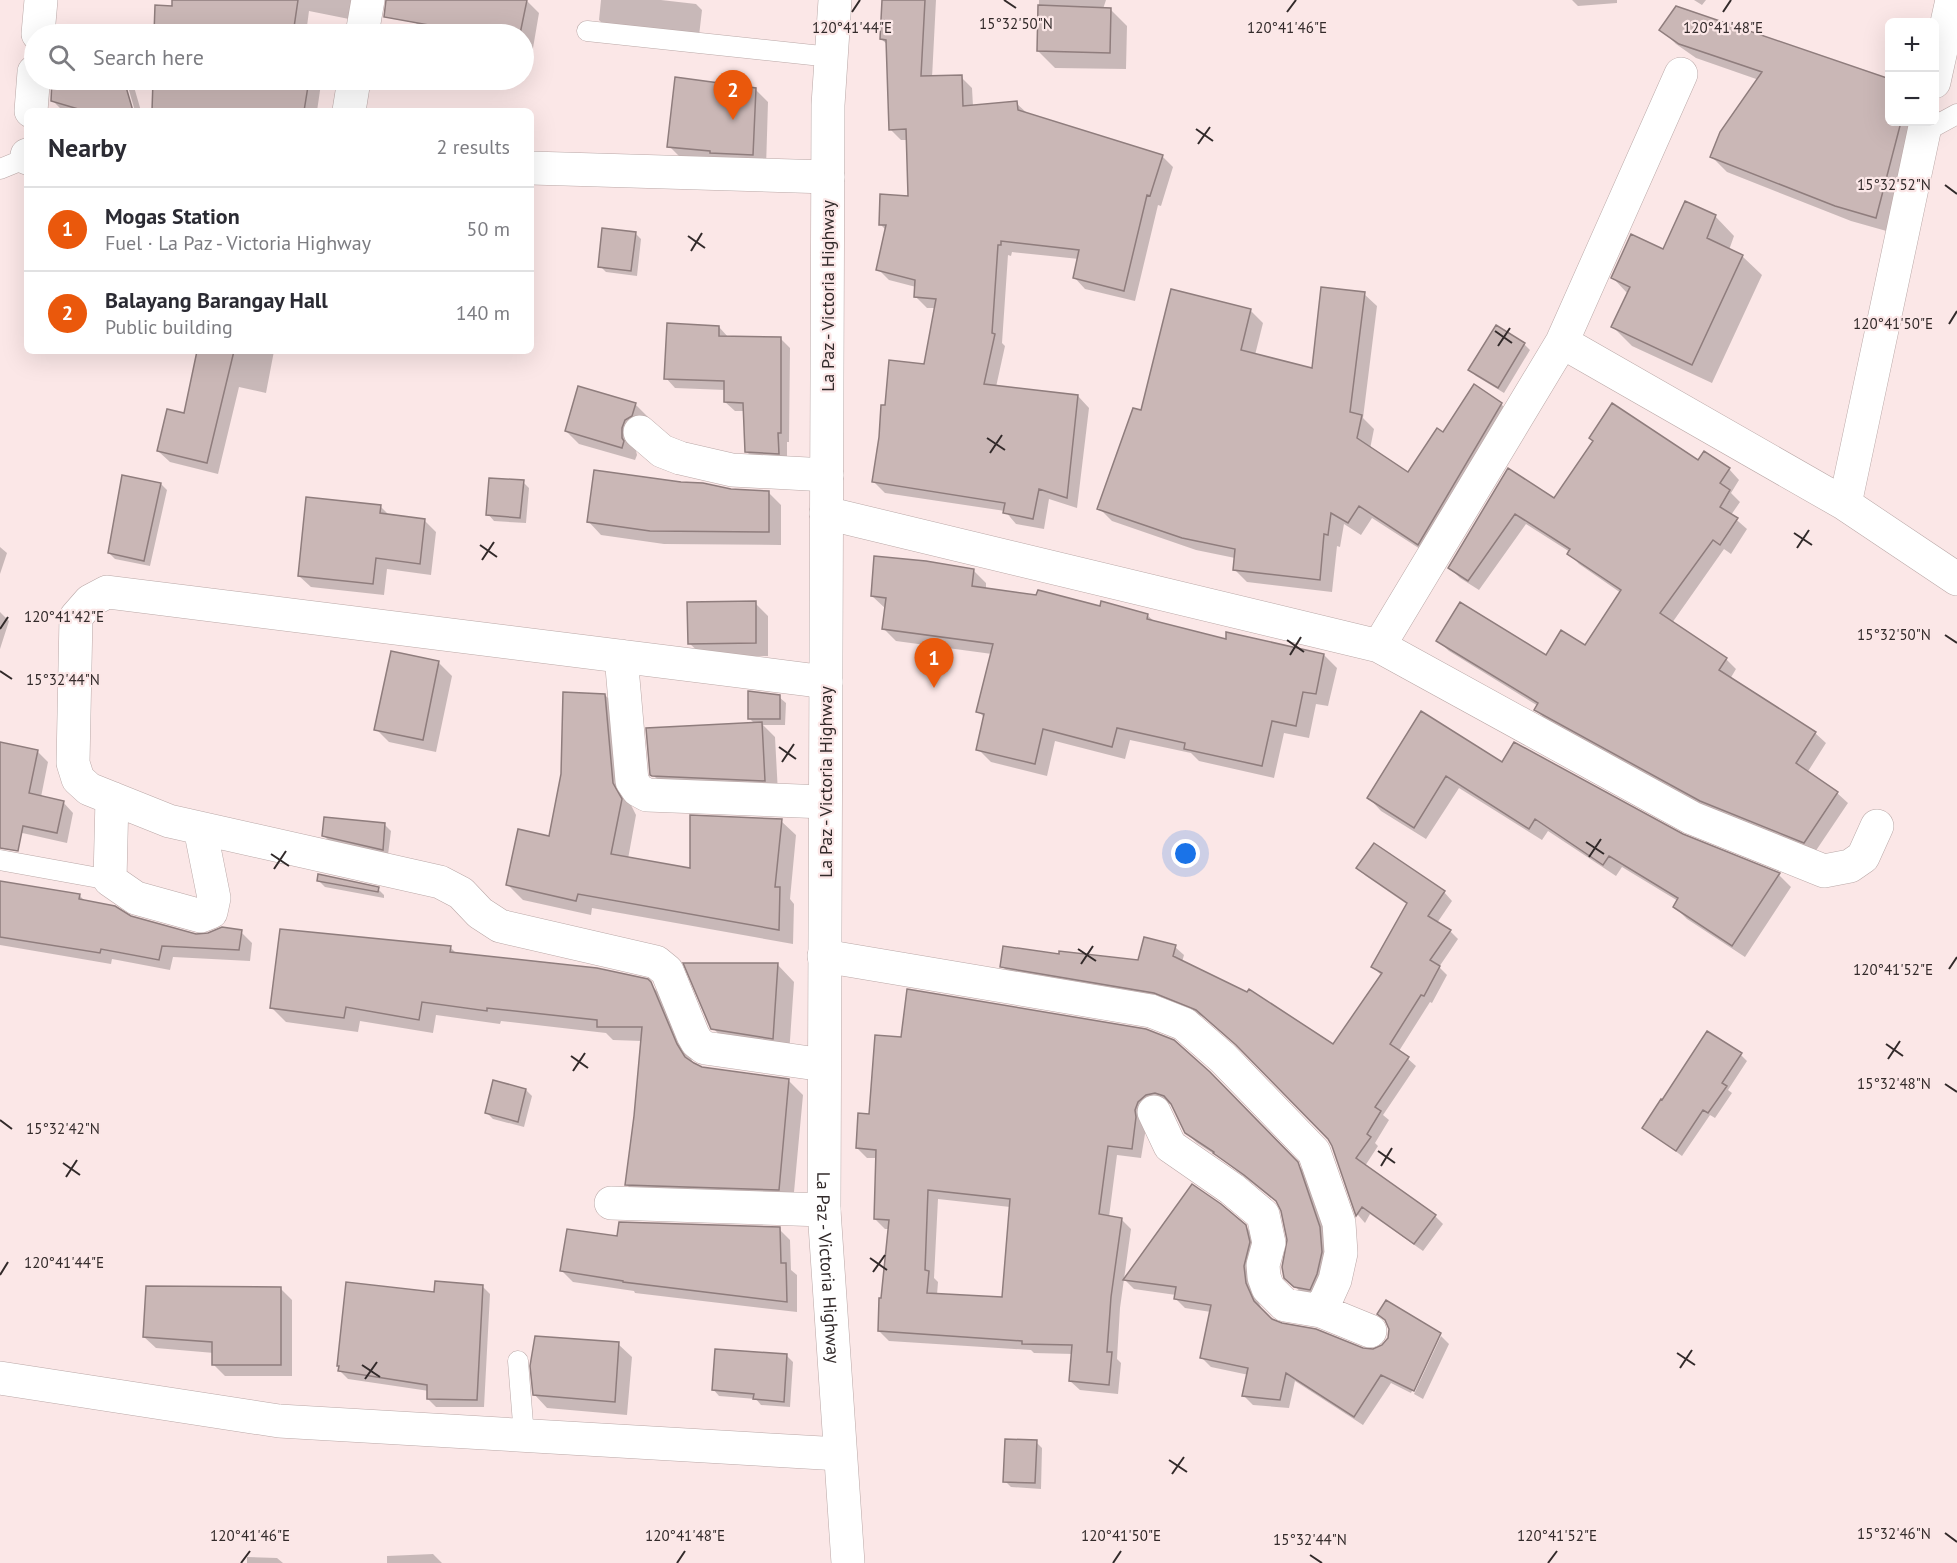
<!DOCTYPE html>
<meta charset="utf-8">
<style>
body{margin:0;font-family:"PT Sans",sans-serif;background:#f7f7f7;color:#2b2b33}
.controls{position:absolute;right:18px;top:18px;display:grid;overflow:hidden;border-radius:9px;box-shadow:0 6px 24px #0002}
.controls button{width:54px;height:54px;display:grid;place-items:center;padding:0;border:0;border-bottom:2px solid #e1e1e2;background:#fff;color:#2b2b33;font:30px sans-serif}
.you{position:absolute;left:1186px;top:854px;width:21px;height:21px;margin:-15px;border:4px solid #fff;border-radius:50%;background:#1a73e8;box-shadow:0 0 0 9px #1a73e833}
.badge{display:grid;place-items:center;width:39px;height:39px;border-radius:50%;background:#ea580c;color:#fff;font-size:20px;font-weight:700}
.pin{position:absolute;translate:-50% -50px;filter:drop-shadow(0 2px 3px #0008)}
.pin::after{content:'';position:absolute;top:32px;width:21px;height:18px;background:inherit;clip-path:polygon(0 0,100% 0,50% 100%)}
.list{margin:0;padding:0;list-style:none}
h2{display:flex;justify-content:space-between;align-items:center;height:78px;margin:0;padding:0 24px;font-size:26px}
h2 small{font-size:20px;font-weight:400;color:#7c7c81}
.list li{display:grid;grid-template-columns:39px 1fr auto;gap:18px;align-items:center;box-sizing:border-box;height:84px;padding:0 24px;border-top:2px solid #e1e1e2}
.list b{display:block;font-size:22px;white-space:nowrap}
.list p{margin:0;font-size:20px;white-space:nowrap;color:#7c7c81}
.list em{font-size:20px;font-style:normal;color:#7c7c81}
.icon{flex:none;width:33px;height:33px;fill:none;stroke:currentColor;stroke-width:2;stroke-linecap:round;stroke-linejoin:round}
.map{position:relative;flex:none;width:1957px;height:1563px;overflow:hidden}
.search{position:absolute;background:#fff;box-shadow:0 6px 24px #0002;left:24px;top:24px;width:510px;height:66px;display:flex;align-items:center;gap:15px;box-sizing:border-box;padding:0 21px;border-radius:33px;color:#7c7c81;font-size:22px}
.panel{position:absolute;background:#fff;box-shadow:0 6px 24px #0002;left:24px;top:108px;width:510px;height:246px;border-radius:9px}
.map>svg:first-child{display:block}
</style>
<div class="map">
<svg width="1957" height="1563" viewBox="0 0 1957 1563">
<rect width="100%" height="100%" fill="#fbe7e7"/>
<path fill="#0003" fill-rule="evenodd" d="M 199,0 L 353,0 L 349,19 L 309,11 L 306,34 L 156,34 L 157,7 L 197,8 Z
M 418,0 L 526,0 L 539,13 L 532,54 L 524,53 L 524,34 L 427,34 L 414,21 Z
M 601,0 L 661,0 L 696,4 L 702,10 L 699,36 L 605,26 L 599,20 Z
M 883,0 L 936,0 L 932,78 L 961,77 L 972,88 L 973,106 L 1016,103 L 1028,114 L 1162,156 L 1173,167 L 1161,206 L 1158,205 L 1135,301 L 1085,289 L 1074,277 L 1079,259 L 1012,252 L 1011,256 L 1008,255 L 1002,343 L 1005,346 L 996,387 L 1078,396 L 1089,408 L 1077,508 L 1049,499 L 1044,529 L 1016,524 L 1005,511 L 885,493 L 874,482 L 887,406 L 925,365 L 936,308 L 927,308 L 915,296 L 916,287 L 889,280 L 878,269 L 887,231 L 880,224 L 909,197 L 908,140 L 901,140 L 890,129 L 888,45 L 881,39 Z
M 1039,0 L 1106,0 L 1103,9 L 1110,9 L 1127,26 L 1126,69 L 1055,68 L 1038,51 Z
M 1572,0 L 1617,0 L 1617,3 L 1578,6 Z
M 1694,0 L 1706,0 L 1702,5 Z
M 1661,29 L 1890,122 L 1927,122 L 1890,232 L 1851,221 L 1727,172 L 1712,157 L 1759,80 L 1696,58 L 1676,44 Z
M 54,80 L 123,80 L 132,111 L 63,111 L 52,100 Z
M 126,80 L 132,80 L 141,111 L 135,111 Z
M 154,80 L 317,80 L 321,84 L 317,111 L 153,111 Z
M 755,89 L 768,102 L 766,168 L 682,159 L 669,146 Z
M 1715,216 L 1734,236 L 1729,250 L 1742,256 L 1762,275 L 1712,383 L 1632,346 L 1613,327 L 1628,294 L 1613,278 L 1664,251 Z
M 635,233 L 641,239 L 637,276 L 606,272 L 600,266 Z
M 1364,294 L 1377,306 L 1363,418 L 1374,429 L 1370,449 L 1408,474 L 1443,434 L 1501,404 L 1514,417 L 1431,556 L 1372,518 L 1361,535 L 1344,524 L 1340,547 L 1337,546 L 1332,592 L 1247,582 L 1234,569 L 1235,558 L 1196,550 L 1112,521 L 1099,508 L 1142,412 L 1250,310 L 1263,323 L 1255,355 L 1314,370 Z
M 719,327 L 729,338 L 780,338 L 790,348 L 789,442 L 787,442 L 787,462 L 756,461 L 746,451 L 745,411 L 735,411 L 725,402 L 725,390 L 675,388 L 666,378 Z
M 1524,344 L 1530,350 L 1504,393 L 1476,376 L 1470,370 Z
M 196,351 L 274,351 L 266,393 L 239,387 L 218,474 L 170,462 L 158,451 L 186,415 L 198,351 Z
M 635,404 L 648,417 L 644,429 L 634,442 L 637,455 L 635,460 L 579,444 L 566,431 Z
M 1699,462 L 1729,469 L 1739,480 L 1731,493 L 1740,502 L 1731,515 L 1747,529 L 1731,554 L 1724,549 L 1672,623 L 1726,659 L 1736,669 L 1730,679 L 1815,733 L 1826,743 L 1807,773 L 1837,793 L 1848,803 L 1815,852 L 1712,811 L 1546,720 L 1536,710 L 1538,706 L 1449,651 L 1438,641 L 1547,657 L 1586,647 L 1621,593 L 1579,564 L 1569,553 L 1570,552 L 1526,524 L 1479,590 L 1460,578 L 1450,568 L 1508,470 L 1555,501 Z
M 523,482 L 529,488 L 526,523 L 494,521 L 488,514 Z
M 161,484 L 167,490 L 150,566 L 115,559 L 109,553 Z
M 731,490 L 768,492 L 781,505 L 781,545 L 664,544 L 601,535 L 588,521 Z
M 380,506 L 390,516 L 425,521 L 436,532 L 431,575 L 387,569 L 384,595 L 311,587 L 299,576 Z
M 0,547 L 7,553 L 0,574 Z
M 974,571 L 986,583 L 986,590 L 1147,615 L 1155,622 L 1227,641 L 1324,655 L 1337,668 L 1328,706 L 1316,704 L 1309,738 L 1284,733 L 1274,778 L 1199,761 L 1191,753 L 1130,740 L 1125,759 L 1055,741 L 1047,776 L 991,762 L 978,749 L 985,718 L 978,711 L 992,654 L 896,641 L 883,628 L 886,609 L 872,596 Z
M 755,603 L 768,616 L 768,656 L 703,656 L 689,643 Z
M 0,612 L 9,621 L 0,649 Z
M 439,663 L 452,676 L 436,752 L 389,742 L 376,729 Z
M 605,695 L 620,710 L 628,799 L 636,815 L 628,859 L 691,869 L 781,821 L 796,835 L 790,899 L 794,904 L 793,944 L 592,908 L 591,915 L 523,900 L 508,885 L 550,838 Z
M 779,697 L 786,703 L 785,725 L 763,725 L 775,737 L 778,793 L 667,789 L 652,774 L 755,724 L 749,718 Z
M 1422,713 L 1502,764 L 1779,875 L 1791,887 L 1745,957 L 1687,919 L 1675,907 L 1678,901 L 1622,867 L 1616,876 L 1548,831 L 1542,840 L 1459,788 L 1426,839 L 1381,811 L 1369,798 Z
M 0,750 L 37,751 L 48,762 L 41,797 L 63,802 L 73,813 L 67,843 L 0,828 Z
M 385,825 L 391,831 L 388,855 L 330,842 L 324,836 Z
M 1358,868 L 1444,892 L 1452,901 L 1437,923 L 1450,931 L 1458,939 L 1439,967 L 1447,975 L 1432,1003 L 1430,1002 L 1399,1051 L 1416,1066 L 1383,1115 L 1389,1120 L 1375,1143 L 1378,1146 L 1365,1166 L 1435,1216 L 1443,1224 L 1423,1251 L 1370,1214 L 1365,1223 L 1358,1215 L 1333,1145 L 1329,1138 L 1245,1051 L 1206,1018 L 1164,1000 L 1010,974 L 1002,966 L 1060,955 L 1139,962 L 1175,947 L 1184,955 L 1182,962 L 1333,1046 L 1381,975 L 1373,967 L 1408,905 L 1366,876 Z
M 318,880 L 378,889 L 384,895 L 384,898 L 325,887 Z
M 0,883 L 79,895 L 86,902 L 130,917 L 196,936 L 241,932 L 252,943 L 250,961 L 173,957 L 170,970 L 112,959 L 111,964 L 0,945 Z
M 450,947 L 457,954 L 650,984 L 665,999 L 694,1065 L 702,1068 L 788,1080 L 803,1095 L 793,1203 L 640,1198 L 626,1184 L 636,1116 L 642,1041 L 613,1040 L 606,1033 L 501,1021 L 500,1024 L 436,1015 L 433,1033 L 360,1021 L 358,1032 L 286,1022 L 271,1007 Z
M 777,964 L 794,982 L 789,1055 L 731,1047 L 714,1029 Z
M 1741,1055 L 1747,1061 L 1728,1090 L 1732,1093 L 1715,1118 L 1710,1115 L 1682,1156 L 1644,1128 Z
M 1209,1073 L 1307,1174 L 1330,1238 L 1327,1284 L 1306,1297 L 1285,1277 L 1289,1240 L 1283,1211 L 1279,1204 L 1220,1158 L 1197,1143 L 1186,1133 L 1173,1105 L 1167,1103 L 1157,1104 L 1146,1128 L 1141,1158 L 1117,1155 L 1109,1217 L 1121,1219 L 1131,1229 L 1120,1308 L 1117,1359 L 1121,1363 L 1118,1394 L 1080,1390 L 1070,1381 L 1073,1354 L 1034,1353 L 1031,1350 L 889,1341 L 879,1331 L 889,1229 L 885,1229 L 875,1219 L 877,1158 L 867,1158 L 857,1148 L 870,1116 ZM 938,1199 L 1010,1207 L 1003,1298 L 937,1295 L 938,1282 L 934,1278 Z
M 494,1082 L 526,1090 L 532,1096 L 524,1127 L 493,1119 L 487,1113 Z
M 1245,1226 L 1255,1236 L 1255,1294 L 1263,1312 L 1271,1320 L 1363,1350 L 1373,1351 L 1383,1347 L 1389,1338 L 1390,1329 L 1386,1302 L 1440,1335 L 1438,1335 L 1411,1393 L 1391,1383 L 1363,1425 L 1295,1381 L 1289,1408 L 1253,1405 L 1244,1396 L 1249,1375 L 1211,1367 L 1201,1357 L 1211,1312 L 1185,1308 L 1176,1299 L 1176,1295 L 1134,1289 L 1125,1280 Z
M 779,1229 L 790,1240 L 791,1270 L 797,1275 L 797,1312 L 635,1293 L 634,1291 L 573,1282 L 562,1271 L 619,1237 Z
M 482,1286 L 490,1294 L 484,1407 L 436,1407 L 428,1399 L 429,1391 L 348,1379 L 340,1371 L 340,1367 L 436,1294 Z
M 280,1288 L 292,1300 L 292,1376 L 225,1376 L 213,1364 L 214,1353 L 156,1348 L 144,1337 Z
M 1441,1336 L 1449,1344 L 1423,1399 L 1414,1394 Z
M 618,1344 L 632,1357 L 627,1415 L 547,1408 L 534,1394 Z
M 787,1356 L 793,1362 L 790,1407 L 761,1405 L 756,1399 L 719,1396 L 713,1389 Z
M 1036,1442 L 1042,1448 L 1041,1489 L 1011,1487 L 1005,1481 Z
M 433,1554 L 442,1563 L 387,1563 L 387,1556 Z
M 247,1557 L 277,1558 L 283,1563 L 247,1563 Z"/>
<path fill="#cab7b6" stroke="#8f7d7d" stroke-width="1.5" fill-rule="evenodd" d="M 172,0 L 298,0 L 293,34 L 154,34 L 155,5 L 172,6 Z
M 386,0 L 527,0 L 520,34 L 479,34 L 384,17 Z
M 882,0 L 925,0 L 921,76 L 962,75 L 963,106 L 1017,101 L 1018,110 L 1163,155 L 1150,196 L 1147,195 L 1124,291 L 1073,278 L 1079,250 L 1001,241 L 1001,245 L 998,245 L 992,333 L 995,334 L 984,384 L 1078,395 L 1067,498 L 1039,489 L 1033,519 L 1003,513 L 1005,503 L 872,482 L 879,437 L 881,405 L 885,405 L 889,360 L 924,364 L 936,299 L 914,297 L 915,280 L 876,270 L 886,225 L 879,225 L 880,194 L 908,196 L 906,129 L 889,130 L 886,40 L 880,39 Z
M 1038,5 L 1111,8 L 1110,53 L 1037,51 Z
M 1676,6 L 1890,79 L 1890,122 L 1901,122 L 1876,218 L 1835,206 L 1710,157 L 1720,132 L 1762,72 L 1679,44 L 1659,30 Z
M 675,77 L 756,88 L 753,155 L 710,153 L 710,151 L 667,147 Z
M 52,80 L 124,80 L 133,111 L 85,111 L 51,101 Z
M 153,80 L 309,80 L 304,111 L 152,111 Z
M 1685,201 L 1716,215 L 1707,238 L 1743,255 L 1692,365 L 1611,327 L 1630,287 L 1611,278 L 1631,234 L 1663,249 Z
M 602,228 L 636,232 L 631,271 L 598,267 Z
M 1321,287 L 1365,292 L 1350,412 L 1362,415 L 1357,438 L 1408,472 L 1437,428 L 1443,432 L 1474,384 L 1502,403 L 1418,545 L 1359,506 L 1348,523 L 1331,513 L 1328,535 L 1324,534 L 1320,580 L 1233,570 L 1235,549 L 1182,538 L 1097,509 L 1133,408 L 1141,410 L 1171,289 L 1251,309 L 1241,350 L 1312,368 Z
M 667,323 L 719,326 L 719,336 L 781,337 L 781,433 L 778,433 L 779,454 L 745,452 L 743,403 L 724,402 L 724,381 L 664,379 Z
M 1496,325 L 1525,343 L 1498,388 L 1468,370 Z
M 197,351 L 234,351 L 207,463 L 157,451 L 167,409 L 184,413 Z
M 578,386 L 636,403 L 632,416 L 625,420 L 622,428 L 622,438 L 624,441 L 622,448 L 565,431 Z
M 1612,403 L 1698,460 L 1704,451 L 1730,468 L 1720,483 L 1730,490 L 1720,507 L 1738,518 L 1720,545 L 1713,540 L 1660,613 L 1727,658 L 1719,670 L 1816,732 L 1796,763 L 1838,792 L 1804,843 L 1700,801 L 1534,710 L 1538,703 L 1436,641 L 1460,602 L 1546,655 L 1561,630 L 1585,645 L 1621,590 L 1567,554 L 1570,549 L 1515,514 L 1468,581 L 1448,568 L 1508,468 L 1554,498 L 1593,441 L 1589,438 Z
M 594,470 L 681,482 L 703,483 L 731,489 L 769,491 L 769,532 L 650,531 L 587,522 Z
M 122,475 L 161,483 L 144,561 L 108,553 Z
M 489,478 L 524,480 L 520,518 L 486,515 Z
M 306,497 L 381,505 L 380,513 L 425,519 L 420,564 L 376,558 L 373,584 L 298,576 Z
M 874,556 L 926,561 L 974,569 L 972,586 L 1036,595 L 1038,590 L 1100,606 L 1101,601 L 1148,614 L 1147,619 L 1226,639 L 1226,632 L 1324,654 L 1316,694 L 1303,692 L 1296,726 L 1272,721 L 1262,766 L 1184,749 L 1185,743 L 1117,728 L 1112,747 L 1043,729 L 1035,764 L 976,750 L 984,714 L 976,712 L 993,644 L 882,629 L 886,598 L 871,596 Z
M 756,601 L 756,643 L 688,644 L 687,602 Z
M 391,651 L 439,661 L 423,740 L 374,730 Z
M 748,691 L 780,695 L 780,719 L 748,719 Z
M 563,692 L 605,694 L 613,783 L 622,799 L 611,854 L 690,868 L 690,815 L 782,819 L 775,887 L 780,887 L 779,930 L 578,894 L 576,901 L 506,885 L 518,829 L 549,836 L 561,774 Z
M 1421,711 L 1502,762 L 1514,742 L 1683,834 L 1780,873 L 1732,946 L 1673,907 L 1678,898 L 1609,856 L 1603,865 L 1535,819 L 1529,829 L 1446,776 L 1414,828 L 1367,798 Z
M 762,722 L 765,781 L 652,776 L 650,775 L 646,728 Z
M 0,742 L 38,750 L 29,793 L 64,801 L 57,833 L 23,826 L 18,851 L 0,848 Z
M 324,817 L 385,823 L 383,850 L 322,836 Z
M 1374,843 L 1445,891 L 1428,916 L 1451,930 L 1430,960 L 1440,966 L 1424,996 L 1421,995 L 1390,1044 L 1409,1057 L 1375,1107 L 1381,1111 L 1367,1134 L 1371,1137 L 1356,1158 L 1436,1215 L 1414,1244 L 1362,1207 L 1356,1216 L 1332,1146 L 1328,1139 L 1236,1045 L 1196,1010 L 1154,993 L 1000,967 L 1003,946 L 1059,954 L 1059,951 L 1138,960 L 1144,937 L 1176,945 L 1173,956 L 1247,992 L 1249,989 L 1333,1044 L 1382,973 L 1371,967 L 1407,903 L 1356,868 Z
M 318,874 L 379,887 L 378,892 L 317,881 Z
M 0,881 L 80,894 L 79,899 L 115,906 L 131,916 L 196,934 L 208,933 L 222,927 L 242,930 L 239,950 L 162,946 L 159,960 L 101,949 L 100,953 L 0,937 Z
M 280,929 L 451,946 L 450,952 L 597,968 L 648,979 L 651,982 L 677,1044 L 685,1057 L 694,1063 L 702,1067 L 789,1079 L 779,1190 L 625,1185 L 634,1116 L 642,1027 L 597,1027 L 597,1020 L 487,1008 L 487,1011 L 422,1002 L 419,1020 L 346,1007 L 344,1018 L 270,1008 Z
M 683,963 L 778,963 L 773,1039 L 711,1029 Z
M 907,989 L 1146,1029 L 1174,1040 L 1210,1072 L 1298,1162 L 1320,1227 L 1322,1252 L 1317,1274 L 1310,1290 L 1294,1287 L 1284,1278 L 1282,1267 L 1287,1240 L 1281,1211 L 1276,1201 L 1244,1175 L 1213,1153 L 1214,1152 L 1185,1133 L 1171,1104 L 1164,1096 L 1155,1093 L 1146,1095 L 1138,1102 L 1135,1110 L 1136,1117 L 1132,1149 L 1108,1146 L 1099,1214 L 1122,1218 L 1111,1297 L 1107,1352 L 1112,1352 L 1109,1385 L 1069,1381 L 1072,1345 L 1022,1344 L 1022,1341 L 878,1331 L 879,1298 L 881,1298 L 889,1220 L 874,1219 L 876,1150 L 856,1148 L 858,1113 L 869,1114 L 875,1035 L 901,1037 ZM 928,1190 L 1010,1199 L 1002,1297 L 927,1293 L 929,1271 L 925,1270 Z
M 1707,1031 L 1742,1053 L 1722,1083 L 1727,1086 L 1708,1113 L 1703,1110 L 1676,1151 L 1642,1128 L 1661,1099 L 1662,1100 Z
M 493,1080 L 526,1089 L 518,1122 L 485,1113 Z
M 1192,1184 L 1221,1204 L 1246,1225 L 1250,1242 L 1244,1266 L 1246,1283 L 1254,1301 L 1272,1319 L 1282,1323 L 1316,1329 L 1363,1348 L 1373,1349 L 1382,1345 L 1388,1338 L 1389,1329 L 1385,1320 L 1377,1314 L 1386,1300 L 1441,1333 L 1414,1391 L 1381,1375 L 1354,1417 L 1286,1373 L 1280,1400 L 1242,1396 L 1248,1368 L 1200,1358 L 1211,1305 L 1174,1299 L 1176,1287 L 1123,1280 Z
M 619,1222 L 780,1227 L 781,1263 L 786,1263 L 787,1302 L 623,1282 L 623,1281 L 560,1271 L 567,1229 L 617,1236 Z
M 435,1281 L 483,1285 L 477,1400 L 427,1399 L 427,1385 L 338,1371 L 339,1366 L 337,1366 L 346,1282 L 434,1292 Z
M 146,1286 L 281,1287 L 281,1365 L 212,1365 L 212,1342 L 143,1337 Z
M 535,1336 L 619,1342 L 615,1402 L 533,1395 L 530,1366 Z
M 715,1349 L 787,1354 L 784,1402 L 753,1399 L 754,1394 L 712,1390 Z
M 1005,1439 L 1037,1440 L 1035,1483 L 1003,1482 Z"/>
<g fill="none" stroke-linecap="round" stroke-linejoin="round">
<g stroke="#baa8a7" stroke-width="21">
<path id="service" d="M 587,31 L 831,57
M 1924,132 L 1957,114
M 0,169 L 27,158
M 0,860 L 110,880
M 518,1361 L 524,1436"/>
</g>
<g stroke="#baa8a7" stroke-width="34">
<path id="minor" d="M 38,34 L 41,0
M 362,34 L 368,0
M 1934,82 L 1952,0
M 31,111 L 34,72
M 349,111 L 354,80
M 27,155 L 27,158
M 531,168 L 828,177
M 1562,342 L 1681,74
M 640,432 L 662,451 L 680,458 L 732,470 L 827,475
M 1845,504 L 1957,579
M 826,513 L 1379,646 L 1692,818 L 1824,871 L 1850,866 L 1863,857 L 1877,826
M 1379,646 L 1562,342 L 1845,504 L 1926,122
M 621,656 L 632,781 L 638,790 L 647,795 L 825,802
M 112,798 L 110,880 L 136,898 L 201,916 L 211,912 L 214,898 L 200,828
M 824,956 L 1151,1011 L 1184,1024 L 1223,1058 L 1314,1152 L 1339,1223 L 1341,1253 L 1335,1280 L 1321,1311
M 824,1065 L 705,1048 L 697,1042 L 693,1035 L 667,971 L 656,962 L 500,926 L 480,913 L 461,893 L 440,882 L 169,821 L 89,789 L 78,779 L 73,763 L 76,617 L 90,601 L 107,592 L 826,682
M 1154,1112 L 1170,1146 L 1232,1189 L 1263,1215 L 1269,1243 L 1263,1265 L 1264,1277 L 1268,1288 L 1285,1305 L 1321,1311 L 1370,1331
M 611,1203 L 824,1210"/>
</g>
<g stroke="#baa8a7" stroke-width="34">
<path id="tertiary" d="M 0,1378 L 279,1421 L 840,1454"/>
</g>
<g stroke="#baa8a7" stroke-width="34">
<g id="secondary">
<path id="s1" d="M 835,0 L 828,105 L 824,1210 L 848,1563"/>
</g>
</g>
<use href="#service" stroke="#fff" stroke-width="20"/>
<use href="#minor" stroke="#fff" stroke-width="33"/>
<use href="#tertiary" stroke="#fff" stroke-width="33"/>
<use href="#secondary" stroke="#fff" stroke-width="33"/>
</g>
<path fill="none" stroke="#322a2a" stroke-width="2" d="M 1004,0 L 1016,8M 852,12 L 860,0M 1287,12 L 1296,0M 1723,12 L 1731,0M 1196,129 L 1213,141M 1198,144 L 1210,127M 1945,185 L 1957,194M 688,236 L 705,248M 691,251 L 702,233M 1949,324 L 1957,311M 1495,331 L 1512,343M 1498,346 L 1510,328M 987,438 L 1005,450M 990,453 L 1002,435M 1794,533 L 1812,545M 480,545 L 497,557M 1797,548 L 1809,530M 482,560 L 494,542M 0,629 L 8,617M 1945,635 L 1957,643M 1287,640 L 1304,652M 1290,655 L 1301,637M 0,671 L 12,679M 779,747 L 796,759M 782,762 L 794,744M 1586,842 L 1604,854M 271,854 L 289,866M 1589,857 L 1601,839M 274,869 L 286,851M 1078,949 L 1096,961M 1081,964 L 1093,946M 1949,969 L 1957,957M 1886,1044 L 1903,1056M 571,1056 L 588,1068M 1888,1059 L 1900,1041M 573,1071 L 585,1053M 1945,1084 L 1957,1092M 0,1120 L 12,1129M 1378,1151 L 1395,1163M 63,1163 L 80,1175M 1381,1166 L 1392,1148M 66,1177 L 77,1160M 870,1258 L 887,1270M 873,1272 L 885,1255M 0,1275 L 8,1262M 1677,1353 L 1695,1365M 362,1365 L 380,1377M 1680,1368 L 1692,1350M 365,1379 L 377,1362M 1169,1460 L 1187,1472M 1172,1474 L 1184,1457M 1945,1533 L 1957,1542M 1310,1555 L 1322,1563M 241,1563 L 250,1551M 677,1563 L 685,1551M 1113,1563 L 1121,1551M 1548,1563 L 1557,1551"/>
<g text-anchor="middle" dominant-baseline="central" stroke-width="4.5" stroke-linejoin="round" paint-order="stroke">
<g font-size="18" fill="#322a2a" stroke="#fbe7e7">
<text transform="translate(827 296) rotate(-90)">La Paz - Victoria Highway</text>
<text transform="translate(825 782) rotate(-90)">La Paz - Victoria Highway</text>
<text stroke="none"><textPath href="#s1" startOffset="1268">La Paz - Victoria Highway</textPath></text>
</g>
</g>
<g font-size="15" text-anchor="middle" fill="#322a2a" stroke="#fbe7e7" stroke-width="4.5" stroke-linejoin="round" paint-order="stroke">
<text x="1016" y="29">15°32'50"N</text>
<text x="1287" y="33">120°41'46"E</text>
<text x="1723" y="33">120°41'48"E</text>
<text x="852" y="33">120°41'44"E</text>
<text x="1894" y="190">15°32'52"N</text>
<text x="1893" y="329">120°41'50"E</text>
<text x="64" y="622">120°41'42"E</text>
<text x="1894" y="640">15°32'50"N</text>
<text x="63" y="685">15°32'44"N</text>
<text x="1893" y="975">120°41'52"E</text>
<text x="1894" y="1089">15°32'48"N</text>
<text x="63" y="1134">15°32'42"N</text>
<text x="64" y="1268">120°41'44"E</text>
<text x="1894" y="1539">15°32'46"N</text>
<text x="250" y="1541">120°41'46"E</text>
<text x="685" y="1541">120°41'48"E</text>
<text x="1121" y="1541">120°41'50"E</text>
<text x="1557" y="1541">120°41'52"E</text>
<text x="1310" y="1545">15°32'44"N</text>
</g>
</svg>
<div class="controls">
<button>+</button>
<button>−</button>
</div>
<div class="you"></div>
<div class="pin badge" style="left:934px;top:688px">1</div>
<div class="pin badge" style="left:733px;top:120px">2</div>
<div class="search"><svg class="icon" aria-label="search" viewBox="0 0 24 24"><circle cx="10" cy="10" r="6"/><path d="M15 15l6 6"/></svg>Search here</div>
<section class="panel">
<h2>Nearby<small>2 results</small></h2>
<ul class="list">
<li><span class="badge">1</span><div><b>Mogas Station</b><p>Fuel · La Paz - Victoria Highway</p></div><em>50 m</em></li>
<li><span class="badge">2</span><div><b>Balayang Barangay Hall</b><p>Public building</p></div><em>140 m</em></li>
</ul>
</section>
</div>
